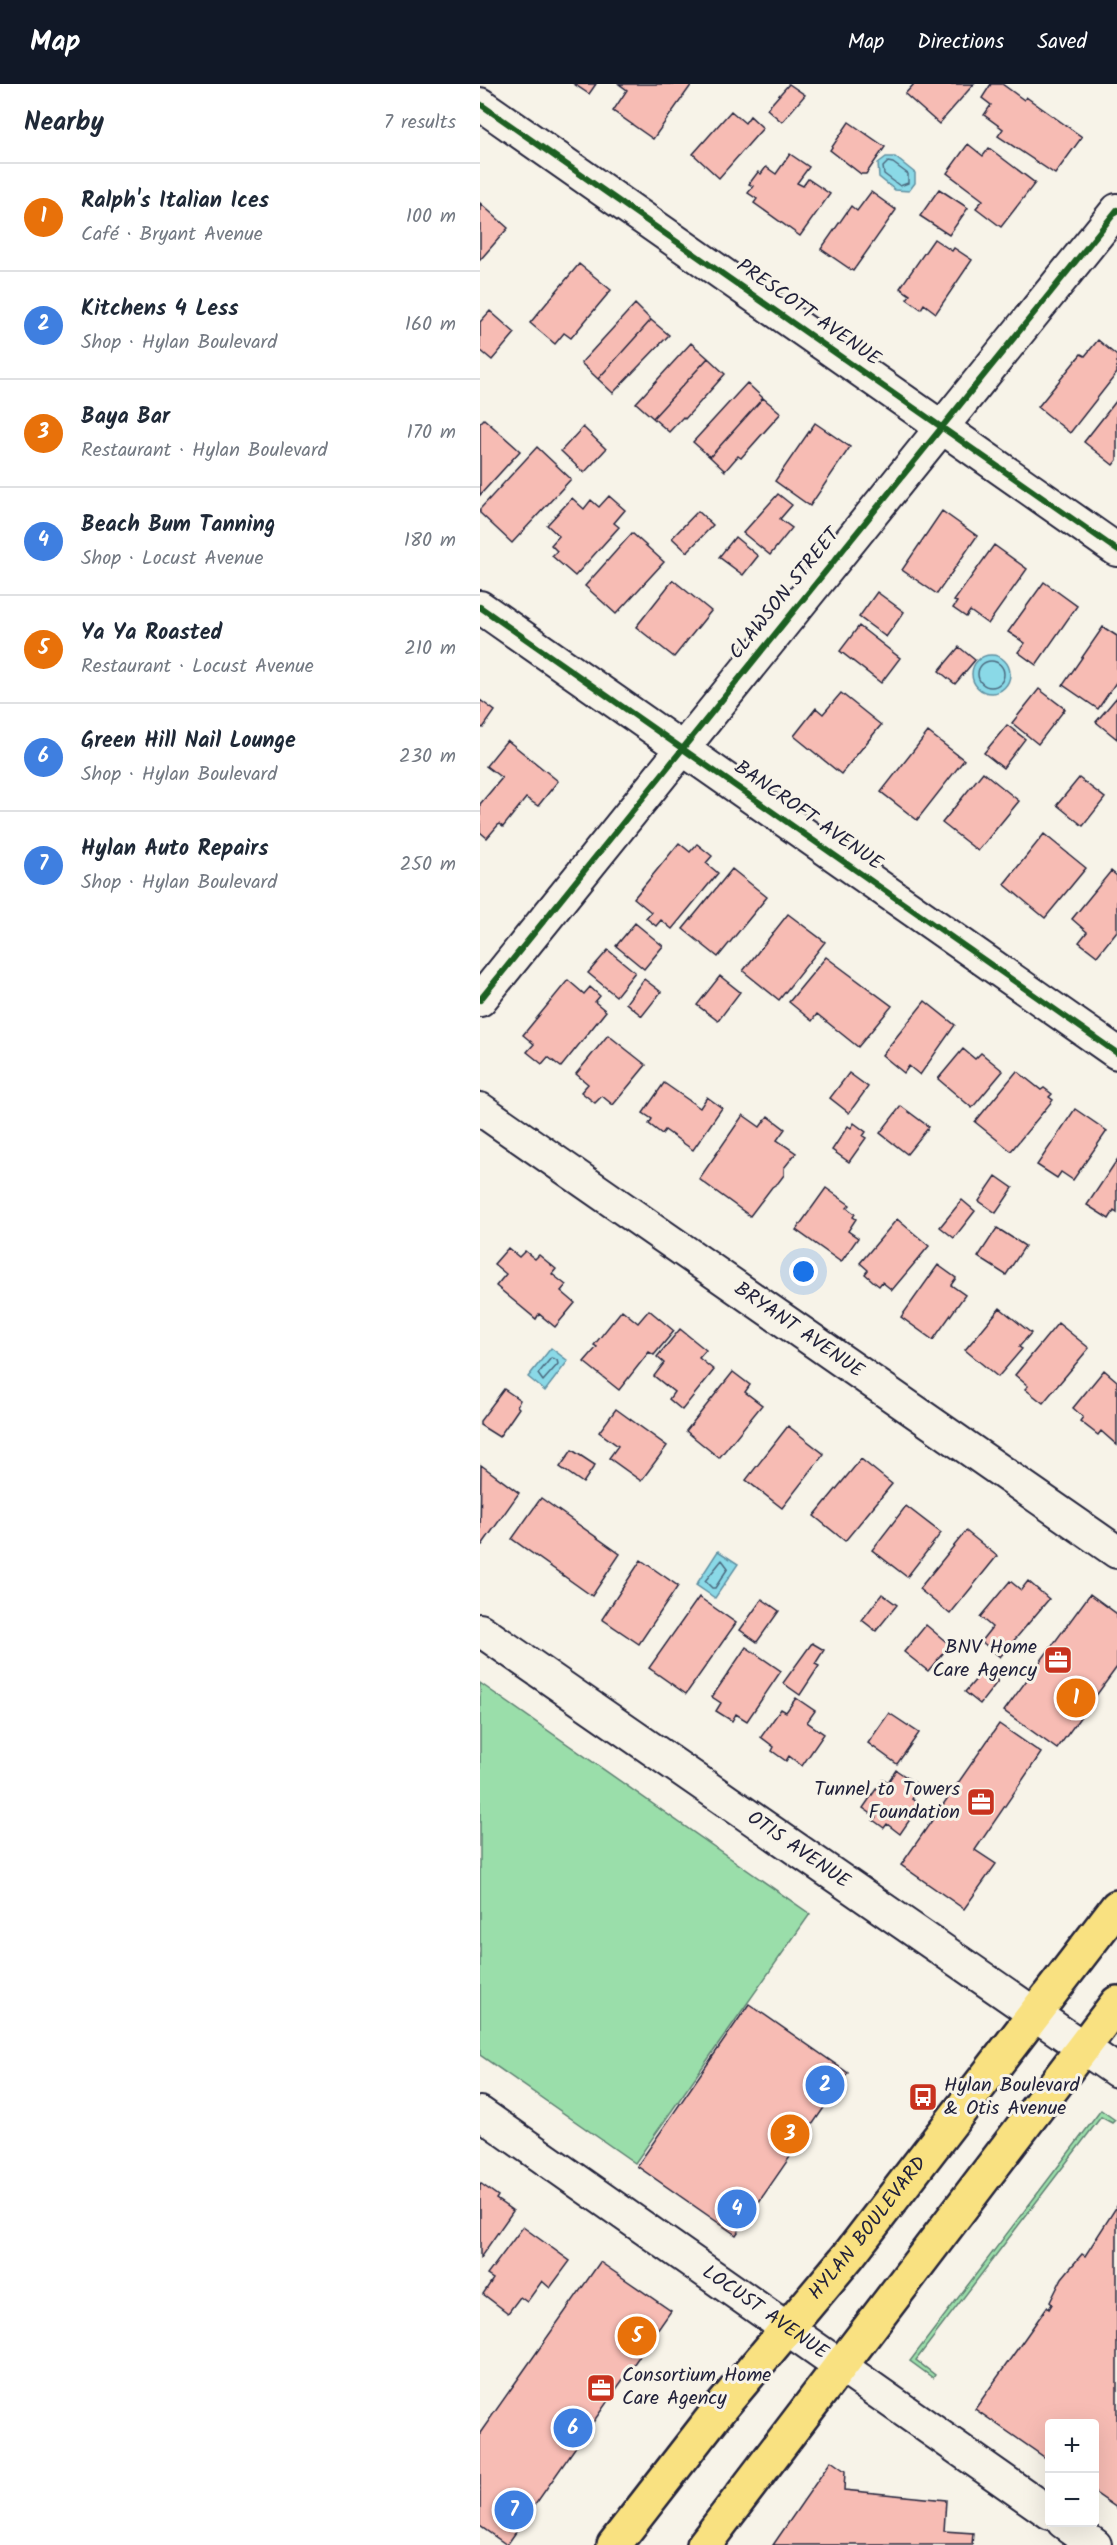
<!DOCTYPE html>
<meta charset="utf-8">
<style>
body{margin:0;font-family:Kalam,sans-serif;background:#f6f6f7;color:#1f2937}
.controls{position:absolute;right:18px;bottom:18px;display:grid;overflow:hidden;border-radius:6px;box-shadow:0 6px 24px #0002}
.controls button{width:54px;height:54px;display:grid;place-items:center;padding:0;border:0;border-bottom:2px solid #e0e1e3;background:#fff;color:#1f2937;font:30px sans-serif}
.you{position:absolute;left:324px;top:1188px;width:21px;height:21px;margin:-15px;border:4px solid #fff;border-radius:50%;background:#1a73e8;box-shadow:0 0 0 9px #1a73e833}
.badge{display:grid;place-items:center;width:39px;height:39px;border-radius:50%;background:#111827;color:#fff;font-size:20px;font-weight:700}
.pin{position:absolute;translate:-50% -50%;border:3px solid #fff;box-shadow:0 2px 6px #0006}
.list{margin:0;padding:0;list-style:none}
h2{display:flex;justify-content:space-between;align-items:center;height:78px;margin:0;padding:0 24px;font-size:26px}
h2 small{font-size:20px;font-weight:400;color:#747a83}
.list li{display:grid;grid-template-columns:39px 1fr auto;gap:18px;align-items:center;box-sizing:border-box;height:108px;padding:0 24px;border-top:2px solid #e0e1e3}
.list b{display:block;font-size:22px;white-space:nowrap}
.list p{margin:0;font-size:20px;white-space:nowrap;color:#747a83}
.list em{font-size:20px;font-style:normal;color:#747a83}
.map{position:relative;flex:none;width:637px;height:2461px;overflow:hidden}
header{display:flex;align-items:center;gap:36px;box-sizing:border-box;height:84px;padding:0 30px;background:#111827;color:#fff}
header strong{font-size:28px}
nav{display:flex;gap:33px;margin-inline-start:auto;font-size:21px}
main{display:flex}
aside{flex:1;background:#fff}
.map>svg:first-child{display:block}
</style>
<header>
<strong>Map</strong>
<nav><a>Map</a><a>Directions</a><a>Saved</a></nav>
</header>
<main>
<aside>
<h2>Nearby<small>7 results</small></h2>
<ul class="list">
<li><span class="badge" style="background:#e8710a">1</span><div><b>Ralph's Italian Ices</b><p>Café · Bryant Avenue</p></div><em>100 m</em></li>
<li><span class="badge" style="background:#3f7fe0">2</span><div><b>Kitchens 4 Less</b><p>Shop · Hylan Boulevard</p></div><em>160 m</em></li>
<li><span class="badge" style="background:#e8710a">3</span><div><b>Baya Bar</b><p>Restaurant · Hylan Boulevard</p></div><em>170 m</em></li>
<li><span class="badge" style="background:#3f7fe0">4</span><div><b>Beach Bum Tanning</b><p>Shop · Locust Avenue</p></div><em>180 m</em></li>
<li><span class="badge" style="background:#e8710a">5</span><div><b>Ya Ya Roasted</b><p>Restaurant · Locust Avenue</p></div><em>210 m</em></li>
<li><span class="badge" style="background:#3f7fe0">6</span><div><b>Green Hill Nail Lounge</b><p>Shop · Hylan Boulevard</p></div><em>230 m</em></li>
<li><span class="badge" style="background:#3f7fe0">7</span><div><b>Hylan Auto Repairs</b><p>Shop · Hylan Boulevard</p></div><em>250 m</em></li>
</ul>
</aside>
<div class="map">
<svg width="637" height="2461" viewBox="0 0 637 2461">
<rect width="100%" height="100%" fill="#f7f3e8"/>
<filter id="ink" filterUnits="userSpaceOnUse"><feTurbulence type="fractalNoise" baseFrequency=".0167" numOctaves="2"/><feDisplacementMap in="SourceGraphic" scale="12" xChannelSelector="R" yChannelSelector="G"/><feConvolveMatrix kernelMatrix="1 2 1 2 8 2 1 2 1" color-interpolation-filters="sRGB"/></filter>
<g filter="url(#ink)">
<path fill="#9adeaa" stroke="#5e8072" stroke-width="1.5" d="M 0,1599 L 330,1830 L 155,2079 L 0,1971 Z
M 621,2026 L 635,2036 L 632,2039 L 621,2033 L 436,2276 L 455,2291 L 453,2294 L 430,2277 Z"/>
<path fill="#8ad9e7" stroke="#6090a2" stroke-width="1.5" d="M 406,73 L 415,73 L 435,89 L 435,99 L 429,107 L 415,106 L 399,93 L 398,79 Z
M492 590a19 19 0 1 1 38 0a19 19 0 1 1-38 0Z
M 71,1264 L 88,1277 L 65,1307 L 48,1293 Z
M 238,1467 L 258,1480 L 235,1514 L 216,1501 Z"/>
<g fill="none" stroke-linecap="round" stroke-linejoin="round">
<path stroke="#4c6b80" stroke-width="1.5" d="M 408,78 L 413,79 L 428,90 L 428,99 L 420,102 L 404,90 L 403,83 Z
M498 590a13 13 0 1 1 26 0a13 13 0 1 1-26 0Z
M 71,1274 L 77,1276 L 78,1280 L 63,1297 L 58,1290 Z
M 242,1476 L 248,1484 L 235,1504 L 232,1504 L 225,1497 Z"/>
</g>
<path fill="#f7bcb4" stroke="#22223b" stroke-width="1.5" d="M 94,0 L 116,0 L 109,10 Z
M 139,0 L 212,0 L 173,55 L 133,27 L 147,6 Z
M 309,0 L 325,11 L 302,38 L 287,25 Z
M 434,0 L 494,0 L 459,40 L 425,10 Z
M 511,0 L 522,0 L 544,16 L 546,13 L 602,53 L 575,90 L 518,52 L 523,45 L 504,31 L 511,21 L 502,14 Z
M 251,27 L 265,39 L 270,32 L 283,44 L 239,94 L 213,70 Z
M 369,38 L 405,63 L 386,90 L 381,90 L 350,66 Z
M 488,60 L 503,72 L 509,64 L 555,99 L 521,143 L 496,124 L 503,116 L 467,89 Z
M 310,70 L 329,83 L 317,99 L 323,102 L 328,95 L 350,110 L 320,152 L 274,119 L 277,115 L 268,109 L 273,102 L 269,100 L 278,88 L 281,90 L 286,83 L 296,90 Z
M 459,105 L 488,124 L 469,151 L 440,132 Z
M 391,108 L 416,126 L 373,187 L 341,165 L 371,122 L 377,127 Z
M 0,119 L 28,144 L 0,176 Z
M 454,155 L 472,167 L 474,164 L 492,176 L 456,229 L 444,220 L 441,225 L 427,215 L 430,211 L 420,204 Z
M 99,180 L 131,206 L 91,254 L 84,249 L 75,260 L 50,239 Z
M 155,220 L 171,236 L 118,295 L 101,279 Z
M 10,227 L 35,249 L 12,276 L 0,266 L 0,238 Z
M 171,236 L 189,251 L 133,309 L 118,295 Z
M 618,256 L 637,272 L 637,289 L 590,349 L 558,323 L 601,270 L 605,272 Z
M 211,259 L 228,274 L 173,334 L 156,319 Z
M 228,274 L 245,290 L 205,335 L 203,333 L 189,348 L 173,334 Z
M 267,299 L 283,314 L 230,373 L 213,358 Z
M 283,314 L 301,329 L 261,374 L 258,372 L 245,387 L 230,373 Z
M 637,316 L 637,376 L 633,381 L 604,358 Z
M 4,335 L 40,367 L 0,411 L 0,339 Z
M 335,339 L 370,363 L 330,422 L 295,397 Z
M 103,343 L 126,365 L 104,389 L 81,367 Z
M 57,363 L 91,395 L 32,459 L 0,429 L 0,425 Z
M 298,410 L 312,421 L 300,435 L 312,444 L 290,471 L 263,449 Z
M 129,412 L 145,426 L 134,439 L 139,443 L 95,492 L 72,472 L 77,467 L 71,461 L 79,452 L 67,441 L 92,414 L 104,425 L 111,416 L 119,423 Z
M 218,427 L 233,441 L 207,468 L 192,454 Z
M 462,427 L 497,452 L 457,510 L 422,486 Z
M 152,449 L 184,478 L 136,530 L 105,502 Z
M 255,453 L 278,472 L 263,491 L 239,473 Z
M 514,461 L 547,485 L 508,540 L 490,527 L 486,533 L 473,524 L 477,518 L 474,517 Z
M 193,496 L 231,527 L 194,573 L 156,543 Z
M 564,498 L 597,522 L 556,581 L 538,568 L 545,559 L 528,548 Z
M 397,508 L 424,528 L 406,553 L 379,533 Z
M 379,542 L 420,574 L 401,599 L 360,567 Z
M 623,543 L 637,552 L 637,597 L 618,625 L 583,601 Z
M 479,563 L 495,576 L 475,600 L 459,587 Z
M 559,605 L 585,625 L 558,660 L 532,639 Z
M 361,609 L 401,641 L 361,690 L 314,652 L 336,624 L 343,630 Z
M 637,613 L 637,655 L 616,638 Z
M 0,616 L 15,627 L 3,644 L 0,642 Z
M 527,641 L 545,655 L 523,684 L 504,669 Z
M 448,648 L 484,676 L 437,736 L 401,708 Z
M 27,656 L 78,697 L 58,722 L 46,714 L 23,743 L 19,740 L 7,754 L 0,748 L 0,720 L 22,694 L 6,682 Z
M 503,688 L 539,717 L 498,767 L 462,739 Z
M 599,694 L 625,714 L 603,742 L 577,721 Z
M 564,750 L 606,784 L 565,834 L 524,800 Z
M 199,759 L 210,768 L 217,760 L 232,772 L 226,779 L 238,789 L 192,845 L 181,836 L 176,842 L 166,834 L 171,828 L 154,814 Z
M 252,785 L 287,813 L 238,873 L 203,845 Z
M 631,787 L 637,792 L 637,847 L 617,872 L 599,858 L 607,848 L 592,835 Z
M 308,830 L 345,858 L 299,916 L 263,887 Z
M 155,839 L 183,862 L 164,885 L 136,862 Z
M 128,866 L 155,888 L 136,912 L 108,889 Z
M 346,873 L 412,922 L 378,963 L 337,930 L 332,937 L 309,918 Z
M 240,892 L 260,908 L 238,937 L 217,921 Z
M 164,895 L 181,908 L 162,932 L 146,919 Z
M 88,896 L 104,910 L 110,903 L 120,912 L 115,918 L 126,927 L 81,983 L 68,973 L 62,980 L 47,968 L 54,960 L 43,951 Z
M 445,917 L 475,941 L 440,991 L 429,982 L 424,989 L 402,971 Z
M 128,951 L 166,981 L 133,1021 L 122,1012 L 115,1019 L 101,1008 L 108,1000 L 96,990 Z
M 483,965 L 495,975 L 501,969 L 523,987 L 492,1024 L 458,995 Z
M 537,987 L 561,1006 L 564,1004 L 572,1010 L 569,1013 L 573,1016 L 531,1067 L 495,1038 Z
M 369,989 L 388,1003 L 369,1029 L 350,1014 Z
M 184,999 L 220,1024 L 227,1013 L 242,1024 L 213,1066 L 185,1046 L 182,1050 L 169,1040 L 172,1035 L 163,1029 Z
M 421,1022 L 449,1043 L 427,1070 L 400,1049 Z
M 595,1025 L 627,1047 L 593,1096 L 581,1088 L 577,1094 L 557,1081 Z
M 263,1031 L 280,1043 L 288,1032 L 305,1045 L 297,1056 L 316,1069 L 304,1084 L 304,1091 L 298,1099 L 292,1103 L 270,1132 L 219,1095 Z
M 374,1039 L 386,1048 L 383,1052 L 386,1054 L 369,1078 L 352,1066 L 368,1042 L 371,1044 Z
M 637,1076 L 637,1129 L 634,1127 L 629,1135 L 607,1121 Z
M 516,1092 L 533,1104 L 516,1129 L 499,1117 Z
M 346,1104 L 370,1121 L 367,1124 L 375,1130 L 373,1133 L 376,1135 L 368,1147 L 378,1154 L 361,1178 L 316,1146 Z
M 482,1116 L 495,1127 L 474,1154 L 460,1143 Z
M 417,1135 L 449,1162 L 412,1206 L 402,1198 L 399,1202 L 394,1198 L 385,1190 L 388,1186 L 380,1179 Z
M 517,1144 L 545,1162 L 526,1191 L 498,1173 Z
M 28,1164 L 39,1173 L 45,1167 L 55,1175 L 59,1171 L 76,1185 L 72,1190 L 86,1201 L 81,1207 L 95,1219 L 75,1243 L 59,1230 L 56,1235 L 16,1202 L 26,1190 L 14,1180 Z
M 458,1181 L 476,1194 L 471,1201 L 485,1211 L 453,1256 L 421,1233 Z
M 520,1224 L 551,1249 L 539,1263 L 542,1265 L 518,1293 L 485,1266 Z
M 142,1226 L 158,1239 L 169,1226 L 194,1247 L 174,1271 L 169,1268 L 139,1306 L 104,1278 L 117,1263 L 114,1261 Z
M 578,1239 L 609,1264 L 563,1319 L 545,1305 L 548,1302 L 535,1291 Z
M 200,1245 L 226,1266 L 219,1274 L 234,1286 L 202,1326 L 189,1315 L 194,1308 L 174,1292 L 184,1279 L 177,1273 Z
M 624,1286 L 637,1297 L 637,1361 L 621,1347 L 618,1351 L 600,1337 L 603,1333 L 593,1324 Z
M 253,1288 L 270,1301 L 265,1308 L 282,1321 L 239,1374 L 206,1347 Z
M 24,1305 L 40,1316 L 37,1322 L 39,1324 L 19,1353 L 0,1341 L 0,1337 Z
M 136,1325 L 187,1362 L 161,1397 L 129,1374 L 138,1362 L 119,1348 Z
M 308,1342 L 344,1370 L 302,1424 L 266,1396 Z
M 92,1366 L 115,1381 L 103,1399 L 80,1383 Z
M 381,1375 L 412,1400 L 365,1457 L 334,1432 Z
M 1,1381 L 39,1409 L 2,1461 L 0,1460 Z
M 61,1414 L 140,1470 L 112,1512 L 32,1455 Z
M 426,1422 L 461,1449 L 427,1493 L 392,1466 Z
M 486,1447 L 517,1472 L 470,1530 L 439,1505 Z
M 161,1476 L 198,1502 L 159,1560 L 122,1535 Z
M 530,1497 L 541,1506 L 548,1497 L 569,1515 L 520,1573 L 501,1557 L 512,1543 L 500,1533 Z
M 402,1510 L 417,1521 L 396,1547 L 382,1536 Z
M 610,1510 L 637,1530 L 637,1583 L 577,1665 L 524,1627 Z
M 219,1513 L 256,1539 L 206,1610 L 169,1584 Z
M 282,1515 L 299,1527 L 277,1558 L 260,1546 Z
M 446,1541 L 470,1561 L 448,1587 L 424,1568 Z
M 332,1559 L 344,1566 L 335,1580 L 339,1582 L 320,1611 L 303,1599 Z
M 266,1563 L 301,1587 L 267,1637 L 256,1630 L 252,1637 L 236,1627 L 241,1619 L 232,1613 Z
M 504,1586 L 518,1597 L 500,1620 L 485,1608 Z
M 316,1614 L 335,1627 L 327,1638 L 344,1650 L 322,1682 L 309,1672 L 306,1677 L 292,1667 L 294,1663 L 281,1653 L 301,1625 L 306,1628 Z
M 409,1629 L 439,1649 L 417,1680 L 388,1659 Z
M 519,1640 L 561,1669 L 495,1766 L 516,1780 L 484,1825 L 421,1781 Z
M 416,1686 L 435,1699 L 431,1705 L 437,1708 L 432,1715 L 440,1721 L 420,1750 L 407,1740 L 404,1744 L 393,1736 L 396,1733 L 383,1724 L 403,1695 L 408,1698 Z
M 269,1920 L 368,1989 L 256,2151 L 157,2082 Z
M 0,2099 L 18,2112 L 16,2115 L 33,2127 L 0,2174 Z
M 637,2122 L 637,2424 L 614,2408 L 614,2340 L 570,2340 L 570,2377 L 495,2325 L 567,2223 L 569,2225 L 572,2220 L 570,2218 L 582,2194 L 602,2170 L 605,2172 Z
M 43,2143 L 90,2177 L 70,2204 L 62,2197 L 47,2218 L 40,2213 L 28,2229 L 3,2210 L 13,2195 L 7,2191 Z
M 120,2178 L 191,2227 L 27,2461 L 0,2442 L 0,2349 Z
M 351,2377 L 365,2387 L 364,2406 L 466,2416 L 464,2447 L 493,2449 L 492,2461 L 293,2461 Z"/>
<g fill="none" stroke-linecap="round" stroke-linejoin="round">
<g stroke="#22223b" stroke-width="36">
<g id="street">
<path d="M 0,20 L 637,466"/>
<path d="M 0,523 L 637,969"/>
<path d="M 0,916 L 637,126"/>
<path id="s1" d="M 0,1025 L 637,1468"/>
<path id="s2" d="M 0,1546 L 637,1987"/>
<path id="s3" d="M 0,2029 L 570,2429"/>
<path d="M 583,2438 L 615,2461"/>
</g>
</g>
<g stroke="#22223b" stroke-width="38">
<g id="primary">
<path id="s4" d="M 134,2461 L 238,2327 L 369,2171 L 637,1823"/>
<path d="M 224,2461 L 637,1919"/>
</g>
</g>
<use href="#street" stroke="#f7f3e8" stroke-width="32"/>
<use href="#primary" stroke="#f9e181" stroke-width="33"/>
<g stroke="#f7f3e8" stroke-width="10">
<path id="cycleway" d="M 0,20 L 637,466
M 0,523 L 637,969
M 0,916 L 637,126"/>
</g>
<use href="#cycleway" stroke="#1b5e20" stroke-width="6"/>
</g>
</g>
<defs>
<g id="office-square" transform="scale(1.5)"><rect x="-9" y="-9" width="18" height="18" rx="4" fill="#c8321e" stroke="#f7f3e8"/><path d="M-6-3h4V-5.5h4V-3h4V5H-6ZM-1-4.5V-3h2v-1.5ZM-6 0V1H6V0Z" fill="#fff"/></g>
<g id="bus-square" transform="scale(1.5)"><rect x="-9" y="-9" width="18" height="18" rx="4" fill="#c8321e" stroke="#f7f3e8"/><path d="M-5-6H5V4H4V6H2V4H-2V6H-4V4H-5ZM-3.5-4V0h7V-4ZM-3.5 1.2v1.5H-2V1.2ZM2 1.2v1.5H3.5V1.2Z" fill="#fff"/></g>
</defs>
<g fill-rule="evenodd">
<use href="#office-square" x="578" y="1576"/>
<use href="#office-square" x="501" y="1718"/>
<use href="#bus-square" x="443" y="2013"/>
<use href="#office-square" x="121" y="2304"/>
</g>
<g text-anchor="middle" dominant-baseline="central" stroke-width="6" stroke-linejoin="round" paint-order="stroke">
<g font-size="20" fill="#22223b" stroke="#f7f3e8">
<text transform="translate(328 229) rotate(35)">PRESCOTT AVENUE</text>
<text transform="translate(305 510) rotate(-51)">CLAWSON STREET</text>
<text transform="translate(328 732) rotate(35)">BANCROFT AVENUE</text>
<text stroke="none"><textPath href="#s1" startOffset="388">BRYANT AVENUE</textPath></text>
<text stroke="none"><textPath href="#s2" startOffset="387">OTIS AVENUE</textPath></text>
<text stroke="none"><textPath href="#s4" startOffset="406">HYLAN BOULEVARD</textPath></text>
<text stroke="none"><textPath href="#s3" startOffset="348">LOCUST AVENUE</textPath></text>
</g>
<g font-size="20" fill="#22223b" stroke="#f7f3e8" text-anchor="end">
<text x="557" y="1564">BNV Home<tspan x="557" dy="23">Care Agency</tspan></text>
<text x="480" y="1706">Tunnel to Towers<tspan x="480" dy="23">Foundation</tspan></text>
<text x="464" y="2002" text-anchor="start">Hylan Boulevard<tspan x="464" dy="23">&amp; Otis Avenue</tspan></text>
<text x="142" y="2292" text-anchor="start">Consortium Home<tspan x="142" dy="23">Care Agency</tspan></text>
</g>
</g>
</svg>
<div class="controls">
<button>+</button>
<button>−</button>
</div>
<div class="you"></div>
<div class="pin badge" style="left:596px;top:1614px;background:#e8710a">1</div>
<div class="pin badge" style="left:345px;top:2001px;background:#3f7fe0">2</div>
<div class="pin badge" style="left:310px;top:2050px;background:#e8710a">3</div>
<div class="pin badge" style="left:257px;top:2125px;background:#3f7fe0">4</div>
<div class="pin badge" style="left:157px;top:2252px;background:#e8710a">5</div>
<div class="pin badge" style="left:93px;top:2344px;background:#3f7fe0">6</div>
<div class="pin badge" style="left:34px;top:2426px;background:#3f7fe0">7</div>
</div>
</main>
